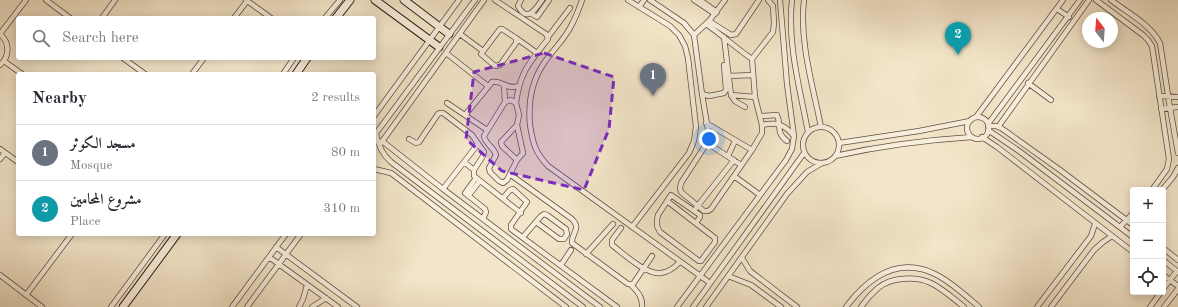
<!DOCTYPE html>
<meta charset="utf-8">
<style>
body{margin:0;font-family:"Old Standard TT",Amiri,serif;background:#f7f7f7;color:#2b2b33}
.controls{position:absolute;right:12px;bottom:12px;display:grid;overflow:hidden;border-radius:4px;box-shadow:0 2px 10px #0003}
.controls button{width:36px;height:36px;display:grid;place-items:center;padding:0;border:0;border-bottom:1px solid #e1e1e2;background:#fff;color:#2b2b33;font:20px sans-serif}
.compass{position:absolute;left:1082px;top:12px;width:36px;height:36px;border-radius:50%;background:#fff;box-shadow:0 2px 10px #0003;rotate:343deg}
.you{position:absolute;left:709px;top:139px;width:14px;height:14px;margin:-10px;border:3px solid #fff;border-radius:50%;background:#1a73e8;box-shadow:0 0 0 6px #1a73e833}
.badge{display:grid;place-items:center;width:26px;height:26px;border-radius:50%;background:#8f2418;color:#fff;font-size:13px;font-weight:700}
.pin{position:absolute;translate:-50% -33px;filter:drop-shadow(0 1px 2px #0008)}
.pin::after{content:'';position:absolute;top:21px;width:14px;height:12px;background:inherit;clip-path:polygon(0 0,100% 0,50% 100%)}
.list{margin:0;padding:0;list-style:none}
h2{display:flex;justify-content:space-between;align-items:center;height:52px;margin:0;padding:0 16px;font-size:17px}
h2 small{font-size:13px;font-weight:400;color:#7c7c81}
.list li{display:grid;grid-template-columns:26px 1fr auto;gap:12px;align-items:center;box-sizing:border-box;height:56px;padding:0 16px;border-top:1px solid #e1e1e2}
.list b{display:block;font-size:15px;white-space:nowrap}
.list p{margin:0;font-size:13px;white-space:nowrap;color:#7c7c81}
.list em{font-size:13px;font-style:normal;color:#7c7c81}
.icon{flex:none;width:22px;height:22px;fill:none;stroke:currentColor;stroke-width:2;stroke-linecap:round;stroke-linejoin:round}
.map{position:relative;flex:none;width:1178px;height:307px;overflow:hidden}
.search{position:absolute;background:#fff;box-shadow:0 2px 10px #0003;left:16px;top:16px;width:360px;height:44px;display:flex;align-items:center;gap:10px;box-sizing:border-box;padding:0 14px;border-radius:4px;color:#7c7c81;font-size:15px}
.panel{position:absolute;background:#fff;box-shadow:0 2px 10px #0003;left:16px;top:72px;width:360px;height:164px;border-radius:4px}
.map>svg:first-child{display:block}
</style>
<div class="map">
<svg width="1178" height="307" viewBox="0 0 1178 307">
<rect width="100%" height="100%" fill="#f3e5c9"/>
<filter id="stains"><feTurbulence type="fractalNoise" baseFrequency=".005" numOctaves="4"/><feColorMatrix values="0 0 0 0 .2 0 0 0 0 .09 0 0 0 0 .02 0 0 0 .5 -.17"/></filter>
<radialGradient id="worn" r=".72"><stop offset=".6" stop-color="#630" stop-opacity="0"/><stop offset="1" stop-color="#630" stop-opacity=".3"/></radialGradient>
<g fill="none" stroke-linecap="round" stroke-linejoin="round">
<g stroke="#615043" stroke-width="6">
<path id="street" d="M 46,0 L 70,18
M 246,0 L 271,18
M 495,0 L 546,34 L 548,39 C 529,63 520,72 516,103
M 521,0 L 518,6 C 527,23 535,10 542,0
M 582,0 C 579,9 575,19 570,28 C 563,41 552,51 544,63 C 531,82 528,103 530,125 C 533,144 535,152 548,166 L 710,283
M 628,0 L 670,26 L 679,35 L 685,46 L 688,58 L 696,127 L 694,141 L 689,153 L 632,227
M 650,0 L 684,23 L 694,35 L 702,94 L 709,96 L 724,93 L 726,90 L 724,65
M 694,0 L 715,14
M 700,0 L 717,12
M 792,0 C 787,43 800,89 808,132
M 804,0 C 799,41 813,86 821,127
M 1096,0 L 1143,35 L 1148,40 L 1152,46 L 1169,159 L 1167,169 L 1152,190
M 1111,0 C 1128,13 1150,24 1160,43 L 1170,108 L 1178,153
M 639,7 L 644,0
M 1057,9 L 1069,17
M 532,14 L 537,17 L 549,0
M 102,18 L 115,0
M 234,18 L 247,1
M 325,18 L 340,0
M 709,21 L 731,35 L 736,34 L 759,0
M 706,24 C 722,35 736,48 752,59 L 773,32 L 774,23 L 773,6 L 768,0
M 500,29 L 502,29 L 516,38 L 516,43 L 500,65 L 495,66 L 481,54 Z
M 0,34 L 26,0
M 0,34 C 10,43 10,56 0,65
M 460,34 L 483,51
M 694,35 L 709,21 L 725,0
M 548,37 L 570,8
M 724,37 L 731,95 L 735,101 L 745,107
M 516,38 L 537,53
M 446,53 L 488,86
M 123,58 L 145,74
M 4,61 L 22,74
M 192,74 L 204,58
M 283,74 L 294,58
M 729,76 L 753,75
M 1028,83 L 1051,100
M 504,85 L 505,102
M 702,94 L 708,130 L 707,143 L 681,183 L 680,188 L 681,192 L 704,211 L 708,211 L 711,209 L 752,150
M 731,95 L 755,97
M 1159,96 L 1178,97
M 447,103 L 487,130
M 1161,109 L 1178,107
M 465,115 L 492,82 C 502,80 507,90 518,86
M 374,116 L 459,0
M 760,116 L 777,115 C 782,126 775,132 787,141
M 976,117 L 1063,0
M967 128a11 11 0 1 1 22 0a11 11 0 1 1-22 0Z
M 706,123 L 752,150 L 762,133 L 762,125 L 755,97 L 752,59
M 988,124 L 1080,0
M 762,125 C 777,122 784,124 794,136
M 988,126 L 996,126 L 1001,128 L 1060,170 L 1133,225
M803 145a18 18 0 1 1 36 0a18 18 0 1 1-36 0Z
M 998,127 L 1089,0
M 988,130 L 1019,151 L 1133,237
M 376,134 C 378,145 382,154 391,162 L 583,307
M 374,136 L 475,0
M 982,137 L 997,147 L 1133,252
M 409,139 L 416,143 L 419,142 L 438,114 L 440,113 L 443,113 L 472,135 L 484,152 L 483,156 L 474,170 L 474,176 L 521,213
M 382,141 L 443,189 L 600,307
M 381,143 L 484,0
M 707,143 L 741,165
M 839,143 L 919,131 L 970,121
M 0,149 L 18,162
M 728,156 L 735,141
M 835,156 C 880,146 926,140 972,137
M 0,159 L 5,153
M 517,160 L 502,146 L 501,142 L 517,125 L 523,153 L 517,160 L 507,180 L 503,183 L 499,181 L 490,172 L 489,168 L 496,155 C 494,147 485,144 484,136 L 505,102 L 511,100 L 516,103 L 519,115 L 517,125
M 464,162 L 474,170
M 374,169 L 391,173 L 566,307
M 511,175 L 572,219 C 582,229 571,233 572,243 L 628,284 L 633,284 L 652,256
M 734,176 L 760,195
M 476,178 L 465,193 L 485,209 L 486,212 L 483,219
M 443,189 L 478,144
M 1162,190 L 1173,177 L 1178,168
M 468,196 L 480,181
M 503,198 L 510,190 L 513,189 L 527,202 L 511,225 L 511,229 L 617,307
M 667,201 L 715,238 L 715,242 L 701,261 L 699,261 L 660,232 L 657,226 L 657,220 L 658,215 L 671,195 L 700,215 L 700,217 L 696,223
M 696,208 L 734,160
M 1120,227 L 1133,213
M 621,228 L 612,240 L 612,245 C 624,254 646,275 661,273 C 669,272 675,267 680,262
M 523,237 L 541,216 L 544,214 L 547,215 L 566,229 L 567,234 L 564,239 L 559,239 L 536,222
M 276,247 L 357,307
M 1163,248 L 1178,260
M 586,254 L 613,224
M 269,257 L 338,307
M 742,258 L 750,271 L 797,307
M 1163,260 L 1178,272
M 561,265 L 571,250
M 0,275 L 42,307
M 1163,275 L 1178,286
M 728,276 L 751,285 L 781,307
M 631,285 C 637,291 643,297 642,307
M 1163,289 L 1177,271
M 26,295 L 72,234
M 111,307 L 165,234
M 232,307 L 286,234
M 247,307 L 301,234
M 299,307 L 303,299 L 307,285
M 312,307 L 326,298
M 677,307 L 786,160 L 792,149 L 794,136 L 787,84 L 780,0
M 693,307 L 804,153
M 706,307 L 787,194 L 807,172 L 822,163
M 846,307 C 868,278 898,256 935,274 C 950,281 966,296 979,307
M 861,307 C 866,300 871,294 878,288 C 891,277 916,276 931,283 C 943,289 954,299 964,307
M 1037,307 L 1091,236 L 1095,224
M 1051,307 L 1094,250 L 1103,242 L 1112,236
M 1150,307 L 1161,292
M 1164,307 L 1178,289"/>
</g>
<g stroke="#301e16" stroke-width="9">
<path id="secondary" d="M 375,0 L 439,47
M 404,0 L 449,34
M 336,18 L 350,0
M 296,74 L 307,58
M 123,307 L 177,234"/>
</g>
<use href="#street" stroke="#f7eedc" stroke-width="4.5"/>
<use href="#secondary" stroke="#f7eedc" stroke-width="7"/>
</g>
<path fill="#7b2cbf" fill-opacity="0.2" stroke="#7b2cbf" stroke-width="3" stroke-dasharray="8 5" stroke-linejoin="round" d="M 544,53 L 614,77 L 609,129 L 584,190 L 502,171 L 466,139 L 474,72 Z"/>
<rect width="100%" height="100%" filter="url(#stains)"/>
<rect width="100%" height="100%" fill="url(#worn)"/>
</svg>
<div class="controls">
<button>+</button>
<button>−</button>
<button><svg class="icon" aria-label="locate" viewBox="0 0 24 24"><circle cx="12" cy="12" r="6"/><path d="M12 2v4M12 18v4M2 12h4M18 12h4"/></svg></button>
</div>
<svg class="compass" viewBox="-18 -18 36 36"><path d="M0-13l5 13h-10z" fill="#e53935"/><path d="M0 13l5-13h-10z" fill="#7c7c81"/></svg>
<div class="you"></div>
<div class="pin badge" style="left:653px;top:96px;background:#6b7280">1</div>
<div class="pin badge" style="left:958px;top:55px;background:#0f9aa8">2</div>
<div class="search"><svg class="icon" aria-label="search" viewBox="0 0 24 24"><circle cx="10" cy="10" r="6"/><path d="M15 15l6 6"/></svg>Search here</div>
<section class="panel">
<h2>Nearby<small>2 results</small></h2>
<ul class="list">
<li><span class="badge" style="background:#6b7280">1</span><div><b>مسجد الكوثر</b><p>Mosque</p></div><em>80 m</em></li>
<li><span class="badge" style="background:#0f9aa8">2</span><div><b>مشروع المحامين</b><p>Place</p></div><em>310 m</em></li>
</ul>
</section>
</div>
